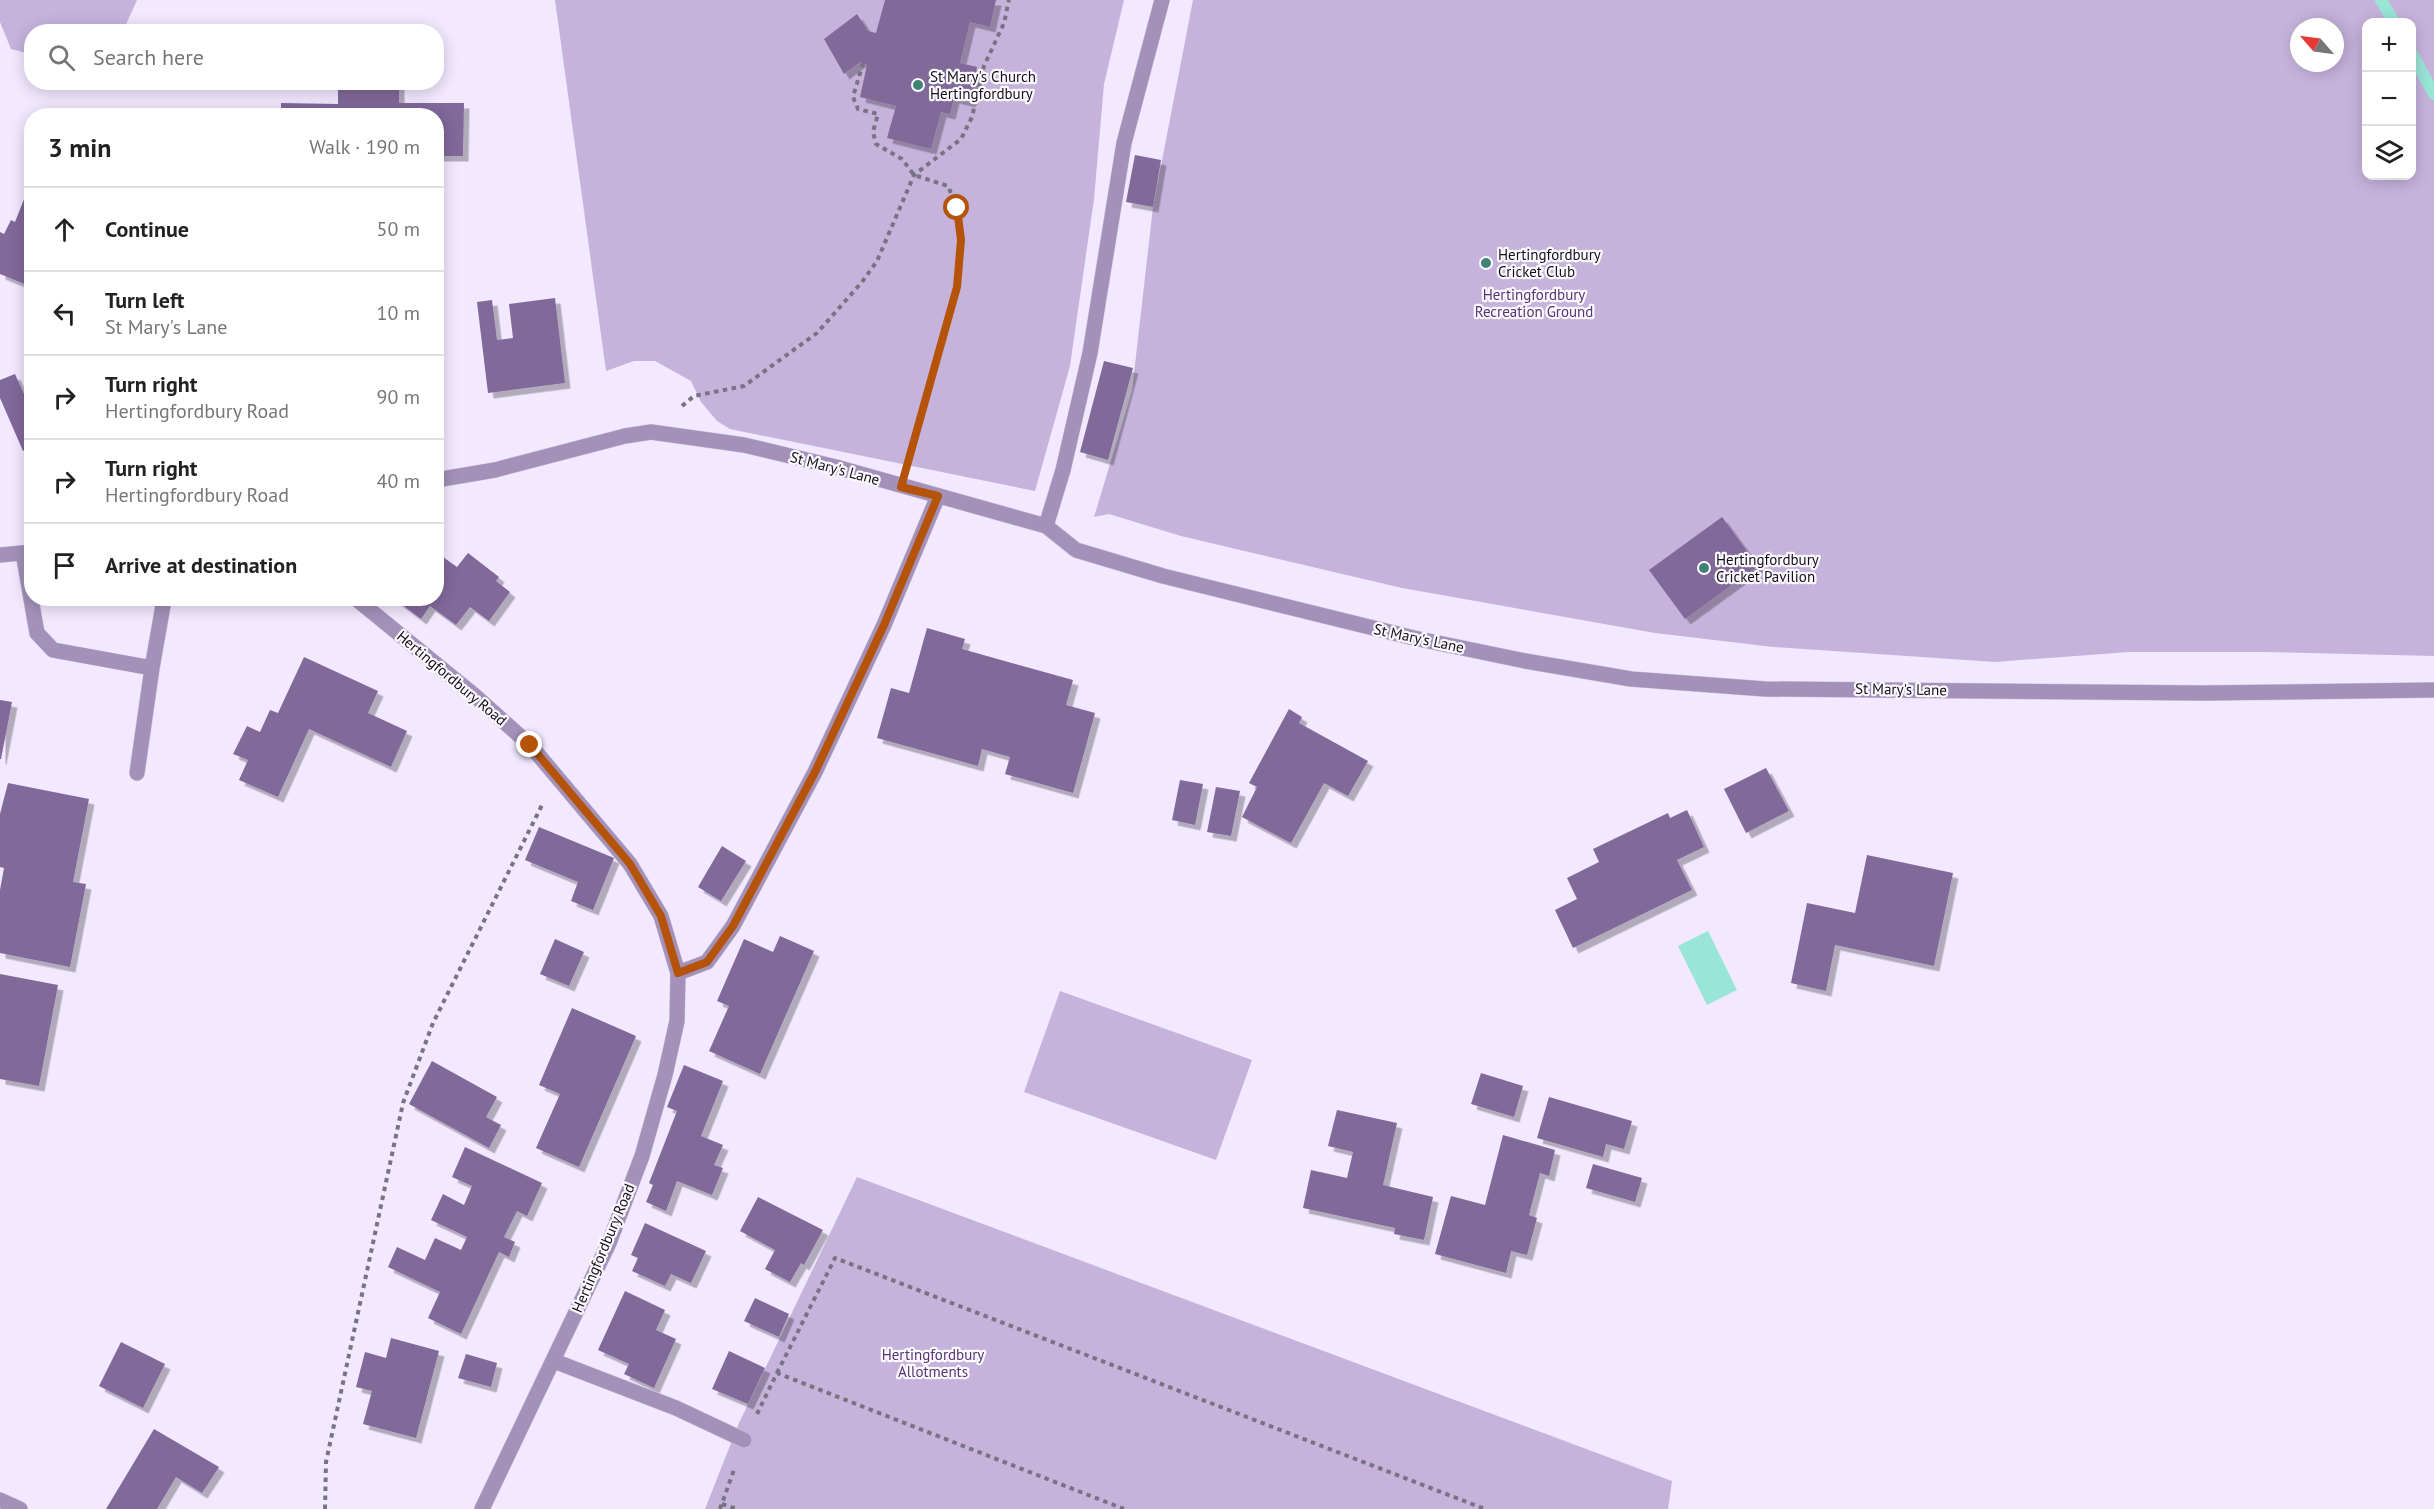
<!DOCTYPE html>
<meta charset="utf-8">
<style>
body{margin:0;font-family:"PT Sans",sans-serif;background:#f2f2f2;color:#222}
.controls{position:absolute;right:18px;top:18px;display:grid;overflow:hidden;border-radius:12px;box-shadow:0 3px 15px #0003}
.controls button{width:54px;height:54px;display:grid;place-items:center;padding:0;border:0;border-bottom:2px solid #e0e0e0;background:#fff;color:#222;font:30px sans-serif}
.compass{position:absolute;left:2290px;top:18px;width:54px;height:54px;border-radius:50%;background:#fff;box-shadow:0 3px 15px #0003;rotate:298deg}
.stop{position:absolute;width:18px;height:18px;margin:-14px;border:4px solid #b45309;border-radius:50%;background:#fff}
.stop.end{background:#b45309;border-color:#fff;box-shadow:0 2px 6px #0008}
.list{margin:0;padding:0;list-style:none}
h2{display:flex;justify-content:space-between;align-items:center;height:78px;margin:0;padding:0 24px;font-size:26px}
h2 small{font-size:20px;font-weight:400;color:#767676}
.list li{display:grid;grid-template-columns:39px 1fr auto;gap:18px;align-items:center;box-sizing:border-box;height:84px;padding:0 24px;border-top:2px solid #e0e0e0}
.list b{display:block;font-size:22px;white-space:nowrap}
.list p{margin:0;font-size:20px;white-space:nowrap;color:#767676}
.list em{font-size:20px;font-style:normal;color:#767676}
.icon{flex:none;width:33px;height:33px;fill:none;stroke:currentColor;stroke-width:2;stroke-linecap:round;stroke-linejoin:round}
.map{position:relative;flex:none;width:2434px;height:1509px;overflow:hidden}
.search{position:absolute;background:#fff;box-shadow:0 3px 15px #0003;left:24px;top:24px;width:420px;height:66px;display:flex;align-items:center;gap:15px;box-sizing:border-box;padding:0 21px;border-radius:24px;color:#767676;font-size:22px}
.panel{position:absolute;background:#fff;box-shadow:0 3px 15px #0003;left:24px;top:108px;width:420px;height:498px;border-radius:24px}
.map>svg:first-child{display:block}
</style>
<div class="map">
<svg width="2434" height="1509" viewBox="0 0 2434 1509">
<defs>
<filter id="shadow"><feDropShadow dx="5.5" dy="5.5" stdDeviation="0" flood-color="#0004"/></filter>
</defs>
<rect width="100%" height="100%" fill="#f2e8ff"/>
<path fill="#c6b3dc" fill-rule="evenodd" d="M 0,0 L 137,0 L 123,31 L 32,32 L 31,54 L 11,49 L 0,22 Z
M 555,0 L 1124,0 L 1104,84 L 1094,199 L 1070,366 L 1035,491 L 730,429 L 717,421 L 701,402 L 691,381 L 655,361 L 634,361 L 606,371 Z
M 1193,0 L 2434,0 L 2434,656 L 2263,652 L 2129,652 L 1995,662 L 1773,647 L 1655,633 L 1402,588 L 1181,536 L 1109,514 L 1094,517 L 1132,391 L 1153,207 ZM 2366,22 L 2412,22 L 2412,176 L 2366,176 ZM 2299,27 L 2335,27 L 2335,63 L 2299,63 Z
M 1060,991 L 1252,1060 L 1216,1160 L 1024,1092 Z
M 857,1177 L 1672,1481 L 1668,1509 L 705,1509 L 739,1423 Z"/>
<path fill="#99e5d6" d="M 1708,931 L 1737,990 L 1707,1005 L 1678,946 Z"/>
<g fill="none" stroke-linecap="round" stroke-linejoin="round">
<path stroke="#99e5d6" stroke-width="12" d="M 2381,0 L 2394,22
M 2412,54 L 2434,94"/>
</g>
<path fill="#81699a" filter="url(#shadow)" d="M 885,0 L 996,0 L 990,27 L 970,22 L 960,63 L 977,67 L 970,102 L 954,98 L 950,114 L 941,112 L 931,149 L 887,138 L 896,106 L 860,97 L 867,65 L 860,62 L 844,74 L 824,39 L 857,14 L 868,31 L 876,33 Z
M 338,82 L 399,82 L 399,103 L 464,103 L 463,156 L 436,156 L 436,116 L 281,116 L 281,103 L 338,104 Z
M 1135,155 L 1161,160 L 1153,207 L 1126,202 Z
M 28,189 L 32,191 L 32,287 L 0,274 L 0,232 L 4,234 L 11,220 L 15,222 Z
M 555,298 L 565,383 L 488,393 L 477,302 L 492,300 L 497,340 L 513,338 L 509,304 Z
M 1104,361 L 1133,368 L 1108,460 L 1080,452 Z
M 15,374 L 32,412 L 32,447 L 23,451 L 0,398 L 0,380 Z
M 1722,517 L 1758,566 L 1685,619 L 1649,570 Z
M 436,552 L 457,567 L 468,553 L 499,577 L 496,581 L 510,592 L 489,621 L 470,607 L 456,625 L 430,606 L 421,619 L 393,598 L 436,598 Z
M 927,628 L 965,639 L 962,649 L 1073,680 L 1066,705 L 1095,713 L 1073,793 L 1005,774 L 1010,757 L 982,749 L 978,766 L 877,738 L 891,688 L 909,693 Z
M 304,657 L 378,691 L 368,713 L 407,731 L 391,767 L 309,729 L 278,797 L 239,780 L 248,760 L 233,754 L 247,726 L 260,732 L 270,710 L 278,713 Z
M 0,700 L 12,702 L 1,759 L 0,759 Z
M 1289,709 L 1302,717 L 1299,723 L 1368,761 L 1348,796 L 1324,783 L 1291,843 L 1242,817 L 1257,787 L 1249,783 Z
M 1766,768 L 1789,811 L 1746,833 L 1724,789 Z
M 1180,780 L 1203,784 L 1195,825 L 1172,820 Z
M 8,783 L 89,799 L 73,882 L 86,884 L 70,967 L 0,953 L 0,890 L 4,868 L 0,867 L 0,814 Z
M 1216,787 L 1240,791 L 1231,836 L 1207,832 Z
M 1687,810 L 1704,847 L 1677,860 L 1692,890 L 1573,948 L 1555,910 L 1577,899 L 1567,878 L 1599,862 L 1593,849 L 1668,813 L 1670,818 Z
M 539,827 L 614,858 L 593,910 L 571,901 L 578,882 L 525,860 Z
M 722,846 L 746,861 L 721,901 L 698,887 Z
M 1867,855 L 1953,873 L 1934,966 L 1835,945 L 1826,991 L 1791,983 L 1807,903 L 1855,913 Z
M 780,936 L 814,951 L 760,1074 L 709,1051 L 729,1006 L 717,1001 L 744,939 L 773,952 Z
M 555,939 L 584,952 L 569,986 L 540,974 Z
M 0,974 L 58,985 L 39,1086 L 0,1079 Z
M 572,1008 L 636,1036 L 579,1167 L 536,1148 L 560,1094 L 539,1085 Z
M 432,1061 L 497,1097 L 486,1117 L 501,1125 L 489,1148 L 409,1104 Z
M 684,1065 L 723,1081 L 701,1136 L 723,1145 L 714,1165 L 723,1168 L 712,1195 L 677,1181 L 666,1211 L 646,1202 L 653,1185 L 649,1183 L 677,1111 L 667,1107 Z
M 1481,1073 L 1523,1086 L 1514,1117 L 1471,1104 Z
M 1549,1097 L 1632,1121 L 1624,1149 L 1606,1144 L 1603,1157 L 1537,1138 Z
M 1337,1110 L 1397,1123 L 1383,1185 L 1433,1197 L 1424,1240 L 1394,1234 L 1395,1228 L 1303,1208 L 1311,1170 L 1347,1178 L 1353,1152 L 1328,1146 Z
M 1503,1135 L 1555,1150 L 1549,1176 L 1540,1173 L 1529,1215 L 1537,1218 L 1527,1255 L 1511,1251 L 1506,1273 L 1435,1254 L 1451,1196 L 1485,1205 Z
M 465,1147 L 542,1183 L 527,1216 L 517,1211 L 504,1237 L 515,1242 L 509,1257 L 499,1252 L 461,1334 L 428,1318 L 440,1292 L 388,1267 L 397,1247 L 425,1260 L 435,1238 L 461,1250 L 467,1237 L 431,1220 L 443,1194 L 464,1205 L 472,1186 L 452,1177 Z
M 1593,1164 L 1642,1178 L 1635,1202 L 1586,1188 Z
M 758,1197 L 823,1230 L 804,1265 L 801,1263 L 790,1282 L 765,1269 L 775,1250 L 740,1231 Z
M 645,1223 L 706,1251 L 691,1283 L 671,1274 L 665,1286 L 632,1271 L 638,1258 L 631,1255 Z
M 625,1291 L 665,1310 L 656,1330 L 676,1339 L 654,1388 L 624,1374 L 629,1364 L 598,1350 Z
M 755,1298 L 789,1314 L 779,1337 L 744,1321 Z
M 391,1338 L 439,1351 L 416,1438 L 363,1424 L 372,1391 L 356,1387 L 365,1352 L 386,1358 Z
M 121,1342 L 165,1364 L 143,1408 L 99,1386 Z
M 729,1351 L 765,1368 L 748,1404 L 712,1389 Z
M 466,1354 L 497,1363 L 491,1387 L 458,1378 Z
M 154,1429 L 219,1467 L 202,1493 L 176,1477 L 157,1509 L 106,1509 Z"/>
<g fill="none" stroke-linecap="round" stroke-linejoin="round">
<g stroke="#cec5da" stroke-width="16">
<path id="minor" d="M 436,480 L 495,470 L 625,436 L 651,432 L 744,445 L 836,467 L 1046,526 L 1076,550 L 1163,576 L 1414,638 L 1525,661 L 1631,679 L 1765,689 L 2203,693 L 2434,690
M 1046,526 L 1063,470 L 1090,353 L 1124,143 L 1162,0
M 23,553 L 37,633 L 53,650 L 152,668 L 137,773
M 0,555 L 32,552
M 355,598 L 474,695 L 530,745 L 630,864 L 661,916 L 678,973 L 677,1021 L 665,1075 L 642,1156 L 609,1243 L 482,1509
M 152,668 L 164,600
M 678,973 L 707,962 L 733,926 L 815,772 L 884,625 L 938,496
M 554,1361 L 676,1408 L 744,1440
M 0,1500 L 20,1509"/>
</g>
<path stroke="#787281" stroke-width="4" stroke-dasharray="4.5 4.5" stroke-linecap="butt" d="M 863,63 L 853,97 L 858,109 L 878,114 L 873,132 L 876,144 L 902,159 L 914,175 L 948,186 L 957,208 L 961,240 L 957,287 L 909,457
M 682,406 L 694,396 L 744,386 L 817,333 L 862,282 L 877,261 L 914,175 L 961,139 L 972,117 L 984,66 L 1004,23 L 1009,0
M 777,1373 L 835,1258 L 1485,1509
M 757,1414 L 777,1373 L 1124,1509
M 722,1504 L 737,1509
M 325,1509 L 326,1462 L 403,1103 L 433,1023 L 542,805
M 720,1509 L 735,1467"/>
<use href="#minor" stroke="#a391b9" stroke-width="15"/>
</g>
<g fill="none" stroke-linecap="round" stroke-linejoin="round">
<path stroke="#b45309" stroke-width="8" d="M 530,745 L 630,864 L 661,916 L 678,973 L 707,962 L 733,926 L 815,772 L 884,625 L 938,496 L 901,487 L 957,287 L 961,240 L 957,208"/>
</g>
<g fill="#3f8377" stroke="#fcf9ff" stroke-width="2">
<circle cx="918" cy="85" r="6"/>
<circle cx="1486" cy="263" r="6"/>
<circle cx="1704" cy="568" r="6"/>
</g>
<g text-anchor="middle" dominant-baseline="central" stroke-width="4.5" stroke-linejoin="round" paint-order="stroke">
<g font-size="15" fill="#130f18" stroke="#fcf9ff" text-anchor="start">
<text x="930" y="76">St Mary's Church<tspan x="930" dy="17">Hertingfordbury</tspan></text>
<text x="1498" y="254">Hertingfordbury<tspan x="1498" dy="17">Cricket Club</tspan></text>
<text x="1716" y="559">Hertingfordbury<tspan x="1716" dy="17">Cricket Pavilion</tspan></text>
</g>
<g font-size="15" fill="#553474" stroke="#fcf9ff">
<text x="1534" y="294">Hertingfordbury<tspan x="1534" dy="17">Recreation Ground</tspan></text>
<text x="933" y="1354">Hertingfordbury<tspan x="933" dy="17">Allotments</tspan></text>
</g>
<g font-size="15" fill="#130f18" stroke="#fcf9ff">
<text transform="translate(835 468) rotate(15)">St Mary's Lane</text>
<text transform="translate(1419 638) rotate(12)">St Mary's Lane</text>
<text transform="translate(452 678) rotate(40)">Hertingfordbury Road</text>
<text transform="translate(1901 689) rotate(1)">St Mary's Lane</text>
<text transform="translate(603 1248) rotate(-67)">Hertingfordbury Road</text>
</g>
</g>
</svg>
<div class="controls">
<button>+</button>
<button>−</button>
<button><svg class="icon" aria-label="layers" viewBox="0 0 24 24"><path d="M12 4l9 5-9 5-9-5zM3 14l9 5 9-5"/></svg></button>
</div>
<svg class="compass" viewBox="-18 -18 36 36"><path d="M0-13l5 13h-10z" fill="#e53935"/><path d="M0 13l5-13h-10z" fill="#767676"/></svg>
<div class="stop" style="left:957px;top:208px"></div>
<div class="stop end" style="left:530px;top:745px"></div>
<div class="search"><svg class="icon" aria-label="search" viewBox="0 0 24 24"><circle cx="10" cy="10" r="6"/><path d="M15 15l6 6"/></svg>Search here</div>
<section class="panel">
<h2>3 min<small>Walk · 190 m</small></h2>
<ul class="list">
<li><svg class="icon" aria-label="ahead" viewBox="0 0 24 24"><path d="M12 20V5M6 11l6-6 6 6"/></svg><div><b>Continue</b></div><em>50 m</em></li>
<li><svg class="icon" aria-label="left" viewBox="0 0 24 24"><path d="M17 20v-9H6M10 6l-5 5 5 5"/></svg><div><b>Turn left</b><p>St Mary's Lane</p></div><em>10 m</em></li>
<li><svg class="icon" aria-label="right" viewBox="0 0 24 24"><path d="M7 20v-9h11M14 6l5 5-5 5"/></svg><div><b>Turn right</b><p>Hertingfordbury Road</p></div><em>90 m</em></li>
<li><svg class="icon" aria-label="right" viewBox="0 0 24 24"><path d="M7 20v-9h11M14 6l5 5-5 5"/></svg><div><b>Turn right</b><p>Hertingfordbury Road</p></div><em>40 m</em></li>
<li><svg class="icon" aria-label="arrive" viewBox="0 0 24 24"><path d="M6 21V4h12l-3 4 3 4H6"/></svg><div><b>Arrive at destination</b></div></li>
</ul>
</section>
</div>
